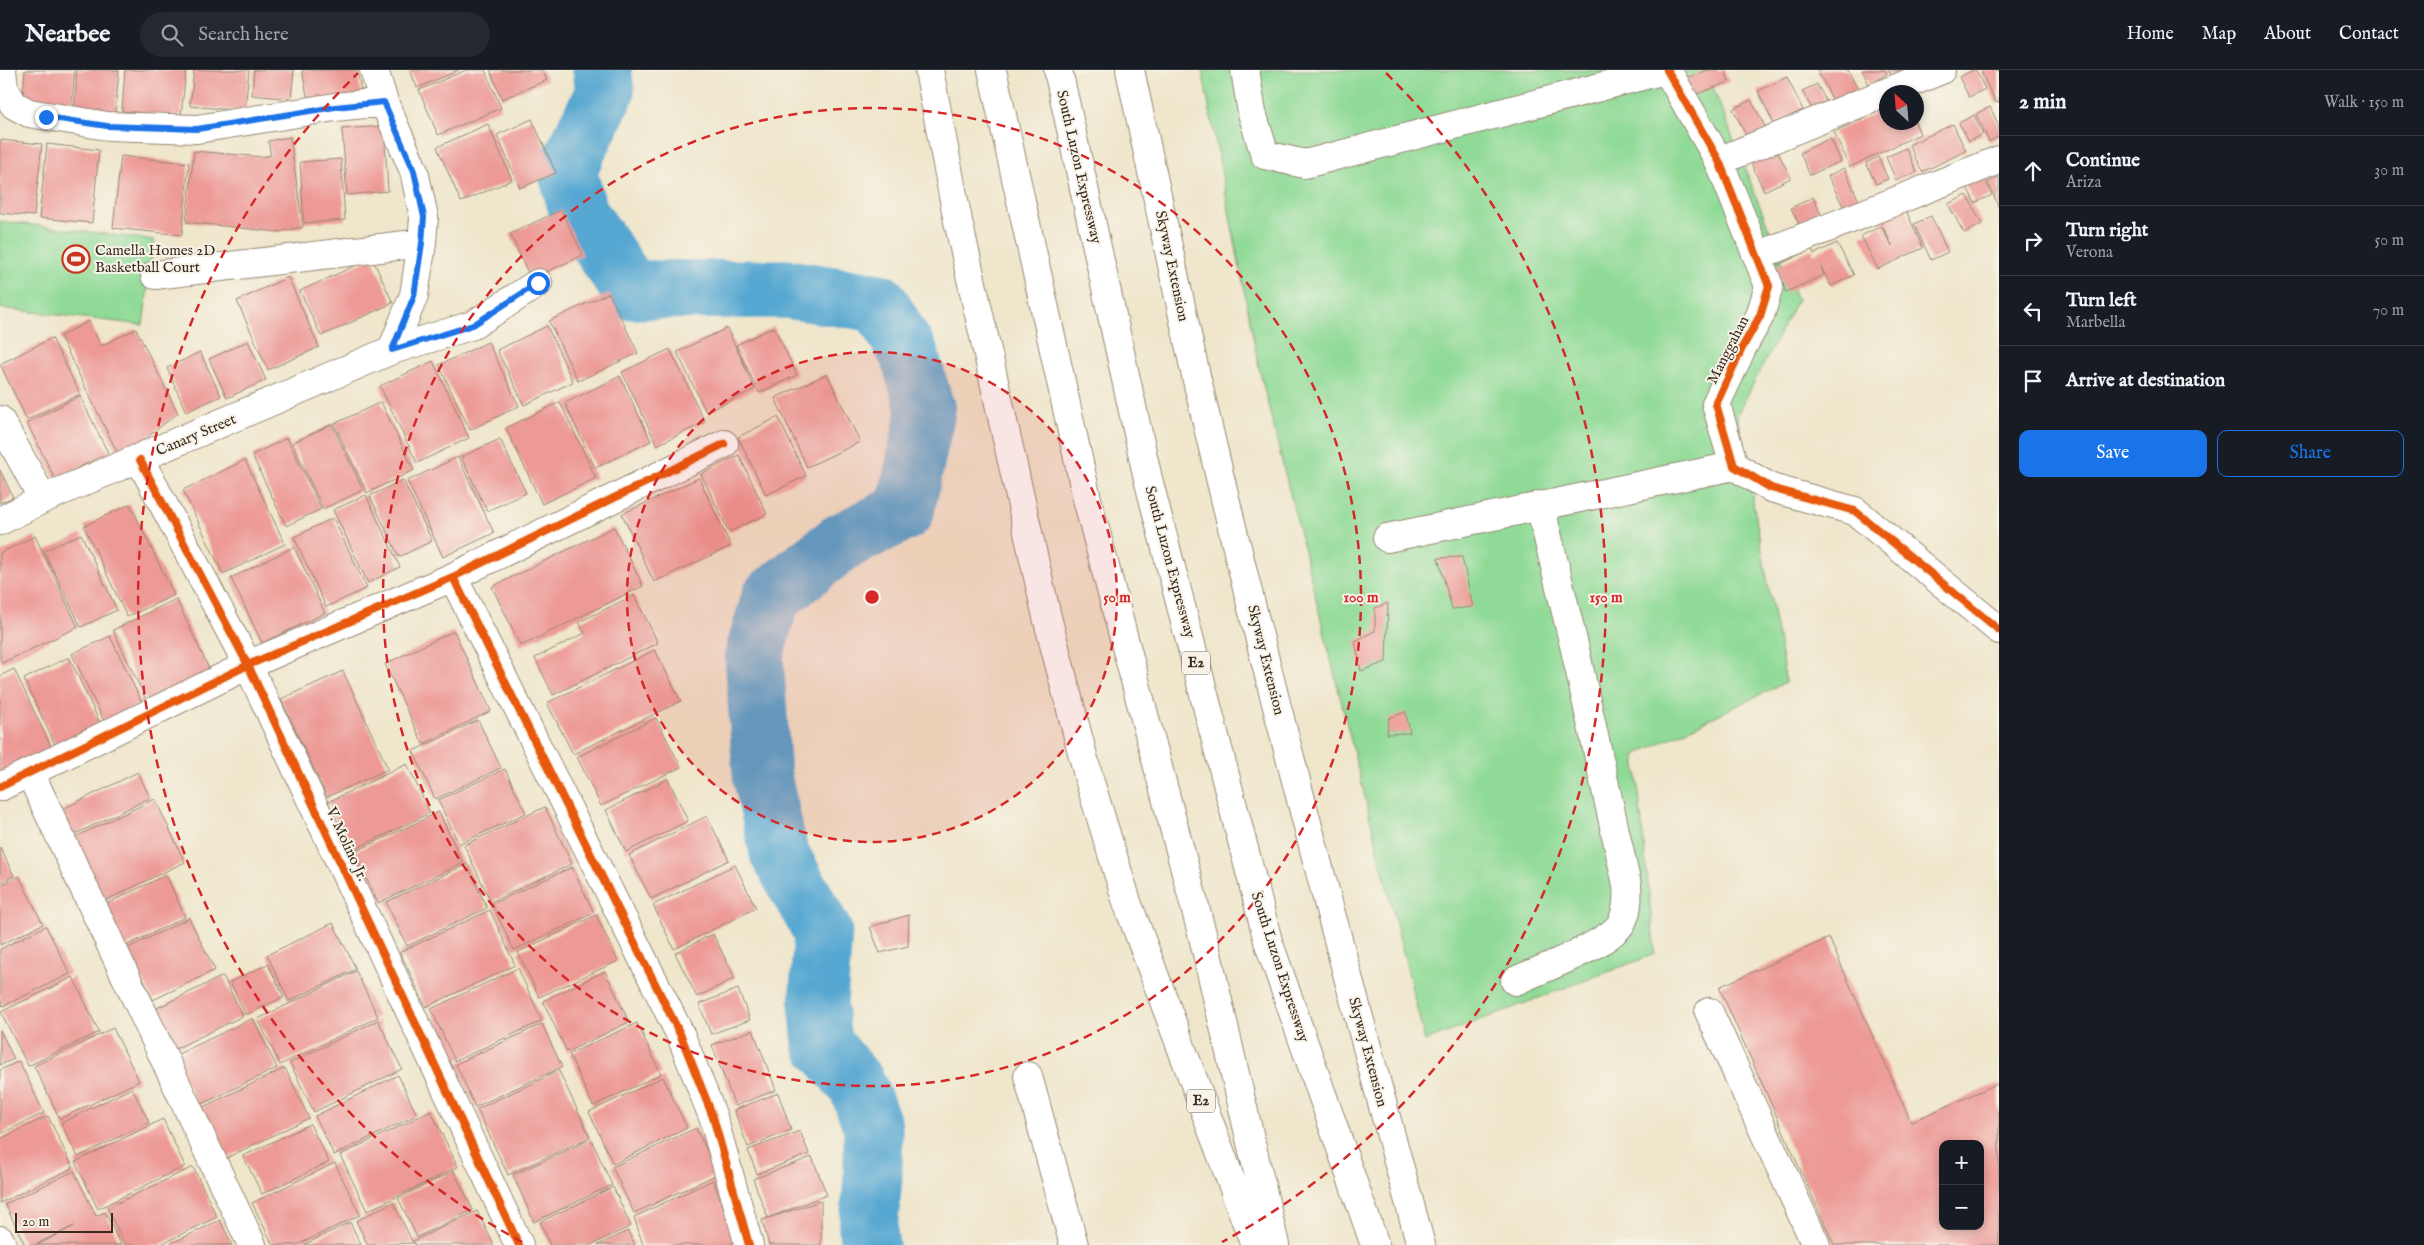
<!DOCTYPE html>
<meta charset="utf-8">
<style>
body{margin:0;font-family:"IM FELL English",serif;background:#242831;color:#f1f3f6}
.controls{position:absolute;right:15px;bottom:15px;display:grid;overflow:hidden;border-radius:10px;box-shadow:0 2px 8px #0003}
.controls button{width:45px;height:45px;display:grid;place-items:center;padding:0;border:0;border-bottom:1px solid #363941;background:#171b24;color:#f1f3f6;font:25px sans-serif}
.compass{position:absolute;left:1879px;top:15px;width:45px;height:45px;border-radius:50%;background:#171b24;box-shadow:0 2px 8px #0003;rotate:334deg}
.scale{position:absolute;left:15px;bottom:12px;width:98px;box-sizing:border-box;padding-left:5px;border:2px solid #3b2a1e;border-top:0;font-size:14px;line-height:18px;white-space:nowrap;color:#3b2a1e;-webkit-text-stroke:4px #f7f3e8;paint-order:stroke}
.stop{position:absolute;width:15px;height:15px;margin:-11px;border:4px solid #1a73e8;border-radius:50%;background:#fff}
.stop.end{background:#1a73e8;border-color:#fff;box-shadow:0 1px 5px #0008}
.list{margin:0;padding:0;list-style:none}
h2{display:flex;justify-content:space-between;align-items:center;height:65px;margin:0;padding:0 20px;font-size:21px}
h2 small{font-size:16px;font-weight:400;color:#9ea1a6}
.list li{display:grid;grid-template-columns:32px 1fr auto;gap:15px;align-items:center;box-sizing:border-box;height:70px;padding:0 20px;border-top:1px solid #363941}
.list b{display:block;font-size:19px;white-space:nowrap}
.list p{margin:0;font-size:16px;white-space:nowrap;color:#9ea1a6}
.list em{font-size:16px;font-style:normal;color:#9ea1a6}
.actions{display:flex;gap:10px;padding:15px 20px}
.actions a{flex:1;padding:11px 0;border:1px solid #1a73e8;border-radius:10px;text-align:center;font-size:18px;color:#1a73e8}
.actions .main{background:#1a73e8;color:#fff}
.icon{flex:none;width:28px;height:28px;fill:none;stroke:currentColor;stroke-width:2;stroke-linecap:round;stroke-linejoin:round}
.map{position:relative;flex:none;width:1999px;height:1175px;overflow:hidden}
header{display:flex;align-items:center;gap:30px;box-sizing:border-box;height:70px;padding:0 25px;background:#171b24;border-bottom:1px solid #363941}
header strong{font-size:24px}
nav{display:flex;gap:28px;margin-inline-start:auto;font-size:18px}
.search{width:350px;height:45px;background:#242831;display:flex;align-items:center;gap:12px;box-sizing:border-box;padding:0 18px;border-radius:28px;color:#9ea1a6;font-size:19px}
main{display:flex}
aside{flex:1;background:#171b24}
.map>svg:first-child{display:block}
</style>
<header>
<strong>Nearbee</strong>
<div class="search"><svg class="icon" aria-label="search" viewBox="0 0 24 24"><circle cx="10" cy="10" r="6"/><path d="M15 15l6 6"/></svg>Search here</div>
<nav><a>Home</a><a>Map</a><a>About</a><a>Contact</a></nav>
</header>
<main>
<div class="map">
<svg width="1999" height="1175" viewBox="0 0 1999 1175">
<rect width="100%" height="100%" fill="#f7f3e8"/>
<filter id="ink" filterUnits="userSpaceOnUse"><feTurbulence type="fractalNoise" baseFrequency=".02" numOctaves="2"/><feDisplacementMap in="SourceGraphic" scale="10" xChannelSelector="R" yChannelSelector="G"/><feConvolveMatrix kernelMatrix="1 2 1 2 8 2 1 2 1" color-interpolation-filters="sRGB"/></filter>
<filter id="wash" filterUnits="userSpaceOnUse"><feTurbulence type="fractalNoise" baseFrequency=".0096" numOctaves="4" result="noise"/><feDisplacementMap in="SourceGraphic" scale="20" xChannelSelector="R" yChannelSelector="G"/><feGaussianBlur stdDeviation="1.12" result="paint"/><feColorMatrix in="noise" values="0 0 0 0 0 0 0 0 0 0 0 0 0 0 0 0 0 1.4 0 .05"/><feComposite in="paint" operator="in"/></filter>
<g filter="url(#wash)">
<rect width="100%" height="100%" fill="#efe6cb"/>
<path fill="#8fda96" stroke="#65825a" d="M 1202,0 L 1706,0 L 1797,230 L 1737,345 L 1786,612 L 1635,685 L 1655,884 L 1425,971 L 1259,298 Z
M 0,151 L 154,170 L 143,255 L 0,238 Z"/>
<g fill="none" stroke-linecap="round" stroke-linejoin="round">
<path stroke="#56a7d1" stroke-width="59" d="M 602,0 L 605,22 L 567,100 L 579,144 L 631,220 L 787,219 L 879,233 L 909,284 L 926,341 L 905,441 L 840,473 L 771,527 L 754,585 L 762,706 L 779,783 L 823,862 L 818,934 L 822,973 L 857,1015 L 873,1057 L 873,1108 L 868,1161 L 870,1175"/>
</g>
<g id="blocks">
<path fill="#ed9a96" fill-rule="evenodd" d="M 25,0 L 75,0 L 71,42 L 22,38 Z
M 77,0 L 119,0 L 115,45 L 74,41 Z
M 125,0 L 186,0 L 181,46 L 122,41 Z
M 194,0 L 249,0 L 245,41 L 190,36 Z
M 254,0 L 294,0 L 291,29 L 252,25 Z
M 302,0 L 357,0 L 362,26 L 309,36 Z
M 410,0 L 459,0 L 417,18 Z
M 466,0 L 485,0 L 501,38 L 438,65 L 419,20 Z
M 490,0 L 542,0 L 547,10 L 502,29 Z
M 1708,0 L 1725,0 L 1729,12 L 1692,26 L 1686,8 Z
M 1817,0 L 1848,0 L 1858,20 L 1834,32 Z
M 1862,0 L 1885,0 L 1887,4 L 1869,14 Z
M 1889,0 L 1905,0 L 1892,6 Z
M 1973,0 L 1976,0 L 1985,19 L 1969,27 L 1959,7 Z
M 1984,0 L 1999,0 L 1999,32 L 1996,33 L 1981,2 Z
M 1787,7 L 1803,40 L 1774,54 L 1758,21 Z
M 1817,14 L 1829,37 L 1815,44 L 1802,21 Z
M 1751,30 L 1767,60 L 1748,69 L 1733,39 Z
M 1990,37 L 1999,56 L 1999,66 L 1989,72 L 1976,44 Z
M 1886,38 L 1886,52 L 1915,52 L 1920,64 L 1850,97 L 1834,62 Z
M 1974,45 L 1983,64 L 1969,71 L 1959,53 Z
M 532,49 L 556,103 L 520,118 L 497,65 Z
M 488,54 L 512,110 L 461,132 L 437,77 Z
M 1953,54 L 1966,81 L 1922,102 L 1909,75 Z
M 384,56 L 388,121 L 347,125 L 342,59 Z
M 290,67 L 303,157 L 278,162 L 186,152 L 194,81 L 262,87 L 271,85 L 268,71 Z
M 1830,68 L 1841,91 L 1810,105 L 1800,83 Z
M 0,70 L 42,74 L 34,146 L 0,143 Z
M 47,74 L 99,80 L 92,153 L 39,148 Z
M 1906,78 L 1917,102 L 1896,110 L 1886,87 Z
M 1777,81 L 1791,108 L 1764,121 L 1751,93 Z
M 121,86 L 189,93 L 182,165 L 113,158 Z
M 1878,87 L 1888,109 L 1876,114 L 1866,93 Z
M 341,89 L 345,150 L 304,153 L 300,92 Z
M 1844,98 L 1859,131 L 1844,138 L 1828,106 Z
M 1983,105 L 1992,125 L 1975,133 L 1965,113 Z
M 1999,107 L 1999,138 L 1988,112 Z
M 1967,125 L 1982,154 L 1964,163 L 1948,134 Z
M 1813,127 L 1823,149 L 1802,160 L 1791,138 Z
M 1904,136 L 1923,178 L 1878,199 L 1861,166 L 1881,156 L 1892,176 L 1879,148 Z
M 561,140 L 583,185 L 531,209 L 510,164 Z
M 1931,146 L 1948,182 L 1931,190 L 1914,154 Z
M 1837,173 L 1854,205 L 1831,216 L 1821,197 L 1824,205 L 1786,222 L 1774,197 L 1812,179 L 1814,184 Z
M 372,188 L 393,233 L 321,266 L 300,221 Z
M 288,207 L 319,277 L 268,300 L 237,231 Z
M 609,223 L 638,283 L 578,311 L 549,251 Z
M 89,251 L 101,276 L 136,259 L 178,343 L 120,388 L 60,266 Z
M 547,256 L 573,312 L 524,335 L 497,280 Z
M 774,257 L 797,305 L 759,323 L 736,275 Z
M 727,258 L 755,319 L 706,342 L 677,282 Z
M 52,268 L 80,324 L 27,350 L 0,294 Z
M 248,271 L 266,310 L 227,328 L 209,289 Z
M 488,272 L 519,336 L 470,360 L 439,295 Z
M 670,279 L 705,352 L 657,375 L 622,302 Z
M 200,282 L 221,326 L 186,342 L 167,298 Z
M 433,291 L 469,368 L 417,393 L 380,316 Z
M 827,304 L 860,372 L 807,397 L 775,328 Z
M 620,306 L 651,371 L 595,398 L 565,333 Z
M 80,326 L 108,383 L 55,409 L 27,353 Z
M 381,332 L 414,400 L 367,423 L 334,354 Z
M 560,332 L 596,408 L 542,434 L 506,358 Z
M 778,347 L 806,406 L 766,425 L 738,367 Z
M 332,354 L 363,420 L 323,439 L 292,373 Z
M 287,368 L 321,439 L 286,456 L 252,385 Z
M 500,369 L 526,423 L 487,441 L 461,387 Z
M 739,385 L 767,444 L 729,462 L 701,404 Z
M 458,387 L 494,463 L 443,487 L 407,411 Z
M 245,390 L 285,474 L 223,504 L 183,420 Z
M 0,400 L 13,427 L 0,433 Z
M 699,408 L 731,476 L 654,512 L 622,444 Z
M 403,410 L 432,471 L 399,487 L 370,426 Z
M 366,425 L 400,497 L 368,513 L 333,440 Z
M 130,434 L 174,525 L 127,547 L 84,456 Z
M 333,448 L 367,518 L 326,537 L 294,467 Z
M 614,457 L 643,516 L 521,576 L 492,517 Z
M 81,464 L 117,540 L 81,557 L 44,481 Z
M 35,466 L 78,557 L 2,593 L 0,590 L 0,483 Z
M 294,477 L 325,543 L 262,573 L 231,508 Z
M 1462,487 L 1473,537 L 1452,539 L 1438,488 Z
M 634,525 L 658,573 L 553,625 L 535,588 L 585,563 L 579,552 Z
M 176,529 L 212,605 L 149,636 L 113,560 Z
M 1388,533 L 1386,592 L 1361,601 L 1355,571 L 1375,561 L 1375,538 Z
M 454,561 L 491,641 L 423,674 L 385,594 Z
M 110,566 L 142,633 L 104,651 L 72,584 Z
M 655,580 L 681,631 L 573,684 L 547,633 Z
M 69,587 L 105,664 L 60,685 L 24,609 Z
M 14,599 L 55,685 L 0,711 L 0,606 Z
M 343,601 L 388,699 L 327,727 L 281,629 Z
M 1406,642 L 1410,663 L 1387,664 L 1389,648 Z
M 656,648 L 681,697 L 601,736 L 577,687 Z
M 478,650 L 501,698 L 435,729 L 413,681 Z
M 407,694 L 430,743 L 351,781 L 328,732 Z
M 505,699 L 526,743 L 459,774 L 438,730 Z
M 138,702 L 150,728 L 67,768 L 55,743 Z
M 668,709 L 688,751 L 626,782 L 606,740 Z
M 155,729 L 185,792 L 100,833 L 69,770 Z
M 545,737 L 572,794 L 491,832 L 464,775 Z
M 439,742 L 463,793 L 378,833 L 354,782 Z
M 707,746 L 729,790 L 651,829 L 629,785 Z
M 0,777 L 14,806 L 0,813 Z
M 467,794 L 487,838 L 407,876 L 386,832 Z
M 735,795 L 756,838 L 674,879 L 653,835 Z
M 572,797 L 594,843 L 514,880 L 492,834 Z
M 166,805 L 185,847 L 124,877 L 104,835 Z
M 19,806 L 43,854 L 0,875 L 0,816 Z
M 490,840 L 515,895 L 426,937 L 400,882 Z
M 596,845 L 618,891 L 539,927 L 518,882 Z
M 909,845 L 908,876 L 880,883 L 870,857 Z
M 189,848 L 215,900 L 153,930 L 128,878 Z
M 333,853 L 356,899 L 289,931 L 267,885 Z
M 46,856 L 70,904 L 3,936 L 0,929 L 0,879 Z
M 713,864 L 735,908 L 697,927 L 675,883 Z
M 1829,868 L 1911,1052 L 1999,1013 L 1999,1175 L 1834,1175 L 1719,917 ZM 1943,1074 L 1980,1074 L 1980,1156 L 1943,1156 Z
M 268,894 L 284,927 L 246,945 L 230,912 Z
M 518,898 L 542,951 L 455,991 L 431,939 Z
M 356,901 L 378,947 L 280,995 L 258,949 Z
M 605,901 L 629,952 L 567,982 L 543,931 Z
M 223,906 L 243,946 L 175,979 L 155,939 Z
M 73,907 L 99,962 L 28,996 L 1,942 Z
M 738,919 L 750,950 L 711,964 L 699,934 Z
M 253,948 L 277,998 L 198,1036 L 174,986 Z
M 378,950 L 402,999 L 314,1042 L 290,993 Z
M 637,953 L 661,1004 L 593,1036 L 569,984 Z
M 542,954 L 562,997 L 475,1037 L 456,994 Z
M 113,958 L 139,1011 L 60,1049 L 34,996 Z
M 0,960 L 14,989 L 0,995 Z
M 753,960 L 776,1020 L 735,1036 L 712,975 Z
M 19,991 L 44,1043 L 0,1064 L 0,1000 Z
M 285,998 L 309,1048 L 224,1089 L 199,1039 Z
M 559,1001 L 590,1067 L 508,1105 L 477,1039 Z
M 398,1005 L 417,1045 L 334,1085 L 315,1046 Z
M 663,1007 L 687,1058 L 613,1094 L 589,1042 Z
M 132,1018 L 149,1052 L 78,1087 L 61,1053 Z
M 778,1023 L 791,1060 L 748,1077 L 734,1040 Z
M 431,1041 L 458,1097 L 367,1141 L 340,1085 Z
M 48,1046 L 73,1098 L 0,1133 L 0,1069 Z
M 163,1049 L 185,1096 L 98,1139 L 75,1092 Z
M 310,1054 L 329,1092 L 262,1124 L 243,1086 Z
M 696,1058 L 718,1104 L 634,1143 L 612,1097 Z
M 800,1061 L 809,1084 L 757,1104 L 748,1080 Z
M 591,1069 L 612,1115 L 534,1152 L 513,1105 Z
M 812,1087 L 827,1125 L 768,1148 L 753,1109 Z
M 335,1093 L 360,1145 L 297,1175 L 273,1175 L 252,1133 Z
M 193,1097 L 217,1147 L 159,1175 L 125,1175 L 107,1138 Z
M 74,1101 L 96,1146 L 105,1142 L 121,1175 L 37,1175 L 74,1156 L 35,1175 L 25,1175 L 5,1134 Z
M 454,1101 L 473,1140 L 417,1167 L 398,1128 Z
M 713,1110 L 736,1172 L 727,1175 L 643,1175 L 634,1147 Z
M 613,1117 L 631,1156 L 591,1175 L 550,1175 L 540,1152 Z
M 821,1131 L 821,1175 L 769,1175 L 762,1150 Z
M 393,1132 L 413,1173 L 368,1175 L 356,1151 Z
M 477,1141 L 494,1175 L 415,1175 L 413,1171 Z
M 220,1150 L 232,1175 L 168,1175 Z
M 350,1152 L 361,1175 L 304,1175 Z
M 628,1161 L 635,1175 L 598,1175 Z"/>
</g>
</g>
<g filter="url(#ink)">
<use href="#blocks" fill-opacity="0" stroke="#958874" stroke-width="1"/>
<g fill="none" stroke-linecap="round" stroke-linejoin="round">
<g stroke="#958874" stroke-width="30">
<path id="minor" d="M 2,0 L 4,18 L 14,35 L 29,43 L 107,56 L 197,59 L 335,37 L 384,32
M 374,0 L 384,32 L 414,101 L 424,147 L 422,173 L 414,225 L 392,280
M 1245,0 L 1252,43 L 1265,85 L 1305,94 L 1665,0
M 1667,0 L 1719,91 L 1769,216 L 1760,246 L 1742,278 L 1716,334 L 1734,396 L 1771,418 L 1855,441 L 1999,560
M 1719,91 L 1941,0
M 1757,186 L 1999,90
M 155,205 L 422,173
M 0,350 L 43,429
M 140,390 L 248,595 L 519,1175
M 0,451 L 43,429 L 392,280 L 473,255 L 538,213
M 1387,468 L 1734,396
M 453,507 L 681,966 L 713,1047 L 749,1175
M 30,703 L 252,1175
M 0,717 L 248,595 L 453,507 L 724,374
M 1515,911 C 1539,900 1611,874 1622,852 C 1628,840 1628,828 1627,815 L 1574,575 L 1540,435
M 1709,942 L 1816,1175
M 1028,1006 L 1074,1175
M 0,1170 L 2,1175"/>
</g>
<g stroke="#958874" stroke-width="30">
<path id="highway" d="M 929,0 L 958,151 L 1047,547 L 1089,709 L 1127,832 L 1255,1175
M 992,0 L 1087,429 L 1204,871 L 1275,1175
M 1058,0 L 1148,409 L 1268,871 L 1375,1175
M 1130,0 C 1151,99 1172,198 1194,297 C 1262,592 1341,884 1421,1175"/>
</g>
<use href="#minor" stroke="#fff" stroke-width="28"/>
<use href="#highway" stroke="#fff" stroke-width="28"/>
<g stroke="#f7f3e8" stroke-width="11">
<path id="cycleway" d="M 1667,0 L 1719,91 L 1769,216 L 1760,246 L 1742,278 L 1716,334 L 1734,396 L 1771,418 L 1855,441 L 1999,560
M 140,390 L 248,595 L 519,1175
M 453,507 L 681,966 L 713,1047 L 749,1175
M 0,717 L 248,595 L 453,507 L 724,374"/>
</g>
<use href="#cycleway" stroke="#e8590c" stroke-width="8"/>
</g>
</g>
<g fill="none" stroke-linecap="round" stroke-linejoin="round" filter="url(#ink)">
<path stroke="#1a73e8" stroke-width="6" d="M 46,47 L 107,56 L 197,59 L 335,37 L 384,32 L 414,101 L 424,147 L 422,173 L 414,226 L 392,280 L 473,255 L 538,213"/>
</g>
<circle cx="872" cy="527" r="245" fill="#d62828" fill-opacity=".12"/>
<g fill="none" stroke="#d62828" stroke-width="2.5" stroke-dasharray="9 6">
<circle cx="872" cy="527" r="245"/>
<circle cx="872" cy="527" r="489"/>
<path d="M522 1172A734 734 0 0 1 358 3M1386 3A734 734 0 0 1 1222 1172"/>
</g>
<defs>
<g id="stadium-ring" transform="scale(1.4375)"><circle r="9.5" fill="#f7f3e8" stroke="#c8321e" stroke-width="1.5"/><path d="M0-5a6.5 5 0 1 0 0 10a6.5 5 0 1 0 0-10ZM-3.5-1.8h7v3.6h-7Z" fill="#c8321e"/></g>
</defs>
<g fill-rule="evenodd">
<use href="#stadium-ring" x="76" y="189"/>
</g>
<g text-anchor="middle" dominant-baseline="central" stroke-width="4" stroke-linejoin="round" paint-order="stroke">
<g fill="#f7f3e8" stroke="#73665b" stroke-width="1">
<rect x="1182" y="581.5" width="28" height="23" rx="4"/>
<rect x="1187" y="1019.5" width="28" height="23" rx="4"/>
</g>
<g font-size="14" font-weight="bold" fill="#3b2a1e">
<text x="1196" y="593">E2</text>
<text x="1201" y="1031">E2</text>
</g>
<g font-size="15" fill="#3b2a1e" stroke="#f7f3e8">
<text transform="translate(1079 97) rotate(77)">South Luzon Expressway</text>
<text transform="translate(1172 196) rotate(78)">Skyway Extension</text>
<text transform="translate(1728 280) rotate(-63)">Manggahan</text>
<text transform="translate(196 365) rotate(-23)">Canary Street</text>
<text transform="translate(1170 492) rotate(75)">South Luzon Expressway</text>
<text transform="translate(1266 590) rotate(76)">Skyway Extension</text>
<text transform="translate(347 774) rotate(65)">V. Molino Jr.</text>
<text transform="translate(1280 897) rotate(72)">South Luzon Expressway</text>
<text transform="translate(1368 982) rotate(75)">Skyway Extension</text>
</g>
<g font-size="15" fill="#3b2a1e" stroke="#f7f3e8" text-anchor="start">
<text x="95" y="180">Camella Homes 2D<tspan x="95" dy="17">Basketball Court</tspan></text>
</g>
</g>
<circle cx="872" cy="527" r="8" fill="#d62828" stroke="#f7f3e8" stroke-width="2.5"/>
<g font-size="15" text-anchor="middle" font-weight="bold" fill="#d62828" stroke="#f7f3e8" stroke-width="4" stroke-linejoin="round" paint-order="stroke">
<text x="1117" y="532">50 m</text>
<text x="1361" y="532">100 m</text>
<text x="1606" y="532">150 m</text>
</g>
</svg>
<div class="controls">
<button>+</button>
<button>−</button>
</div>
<svg class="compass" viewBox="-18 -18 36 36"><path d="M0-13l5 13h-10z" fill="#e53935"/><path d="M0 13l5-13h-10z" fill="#9ea1a6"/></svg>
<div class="scale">20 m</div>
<div class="stop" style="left:538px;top:213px"></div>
<div class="stop end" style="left:46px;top:47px"></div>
</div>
<aside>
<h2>2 min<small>Walk · 150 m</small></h2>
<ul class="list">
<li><svg class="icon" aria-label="ahead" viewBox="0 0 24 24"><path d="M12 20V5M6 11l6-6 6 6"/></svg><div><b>Continue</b><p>Ariza</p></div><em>30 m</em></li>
<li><svg class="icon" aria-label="right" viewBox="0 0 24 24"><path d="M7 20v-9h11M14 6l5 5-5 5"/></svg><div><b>Turn right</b><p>Verona</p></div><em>50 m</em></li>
<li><svg class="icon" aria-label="left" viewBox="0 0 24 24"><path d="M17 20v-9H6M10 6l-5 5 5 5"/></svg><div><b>Turn left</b><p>Marbella</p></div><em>70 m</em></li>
<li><svg class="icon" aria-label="arrive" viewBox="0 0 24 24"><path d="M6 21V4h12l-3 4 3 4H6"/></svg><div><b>Arrive at destination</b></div></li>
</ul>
<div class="actions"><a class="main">Save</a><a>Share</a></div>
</aside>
</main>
